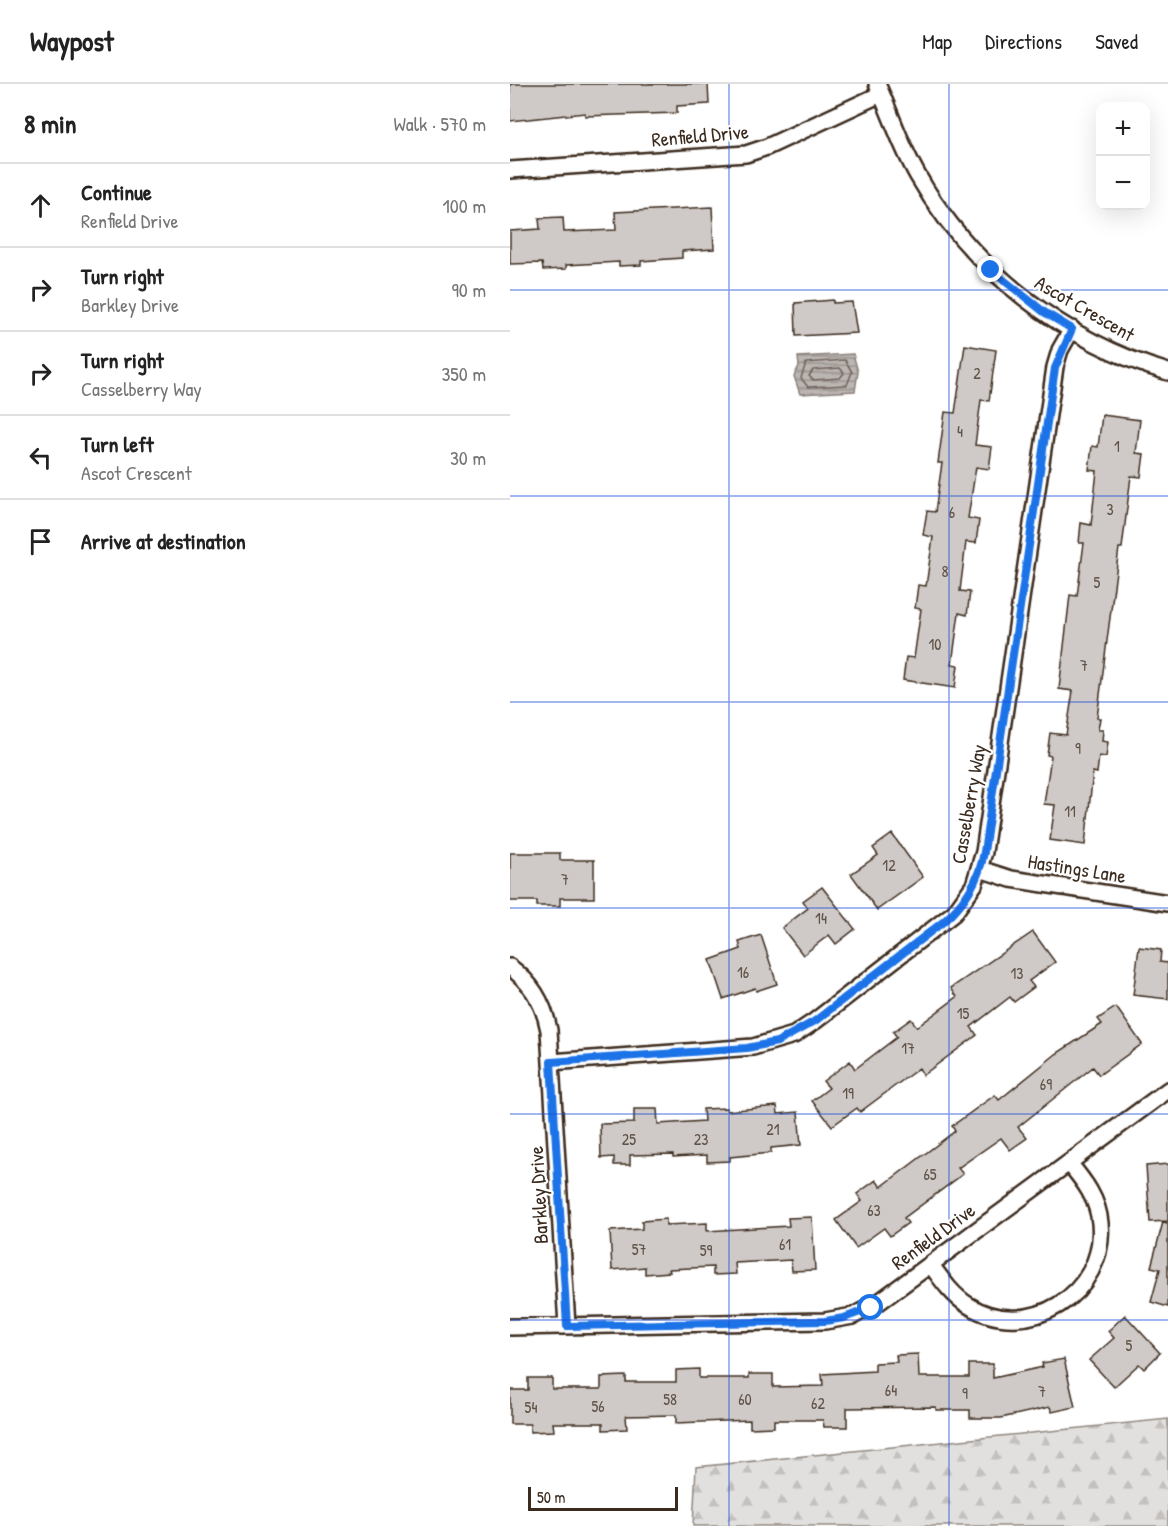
<!DOCTYPE html>
<meta charset="utf-8">
<style>
body{margin:0;font-family:"Patrick Hand",sans-serif;background:#f6f6f6;color:#222}
.controls{position:absolute;right:18px;top:18px;display:grid;overflow:hidden;border-radius:12px;box-shadow:0 6px 24px #0002}
.controls button{width:54px;height:54px;display:grid;place-items:center;padding:0;border:0;border-bottom:2px solid #e0e0e0;background:#fff;color:#222;font:30px sans-serif}
.scale{position:absolute;left:18px;bottom:15px;width:150px;box-sizing:border-box;padding-left:6px;border:3px solid #3b2a1e;border-top:0;font-size:16px;line-height:21px;white-space:nowrap;color:#3b2a1e;-webkit-text-stroke:4px #fff;paint-order:stroke}
.stop{position:absolute;width:18px;height:18px;margin:-14px;border:4px solid #1a73e8;border-radius:50%;background:#fff}
.stop.end{background:#1a73e8;border-color:#fff;box-shadow:0 2px 6px #0008}
.list{margin:0;padding:0;list-style:none}
h2{display:flex;justify-content:space-between;align-items:center;height:78px;margin:0;padding:0 24px;font-size:26px}
h2 small{font-size:20px;font-weight:400;color:#767676}
.list li{display:grid;grid-template-columns:39px 1fr auto;gap:18px;align-items:center;box-sizing:border-box;height:84px;padding:0 24px;border-top:2px solid #e0e0e0}
.list b{display:block;font-size:22px;white-space:nowrap}
.list p{margin:0;font-size:20px;white-space:nowrap;color:#767676}
.list em{font-size:20px;font-style:normal;color:#767676}
.icon{flex:none;width:33px;height:33px;fill:none;stroke:currentColor;stroke-width:2;stroke-linecap:round;stroke-linejoin:round}
.map{position:relative;flex:none;width:658px;height:1442px;overflow:hidden}
header{display:flex;align-items:center;gap:36px;box-sizing:border-box;height:84px;padding:0 30px;background:#fff;border-bottom:2px solid #e0e0e0}
header strong{font-size:28px}
nav{display:flex;gap:33px;margin-inline-start:auto;font-size:21px}
main{display:flex}
aside{flex:1;background:#fff}
.map>svg:first-child{display:block}
</style>
<header>
<strong>Waypost</strong>
<nav><a>Map</a><a>Directions</a><a>Saved</a></nav>
</header>
<main>
<aside>
<h2>8 min<small>Walk · 570 m</small></h2>
<ul class="list">
<li><svg class="icon" aria-label="ahead" viewBox="0 0 24 24"><path d="M12 20V5M6 11l6-6 6 6"/></svg><div><b>Continue</b><p>Renfield Drive</p></div><em>100 m</em></li>
<li><svg class="icon" aria-label="right" viewBox="0 0 24 24"><path d="M7 20v-9h11M14 6l5 5-5 5"/></svg><div><b>Turn right</b><p>Barkley Drive</p></div><em>90 m</em></li>
<li><svg class="icon" aria-label="right" viewBox="0 0 24 24"><path d="M7 20v-9h11M14 6l5 5-5 5"/></svg><div><b>Turn right</b><p>Casselberry Way</p></div><em>350 m</em></li>
<li><svg class="icon" aria-label="left" viewBox="0 0 24 24"><path d="M17 20v-9H6M10 6l-5 5 5 5"/></svg><div><b>Turn left</b><p>Ascot Crescent</p></div><em>30 m</em></li>
<li><svg class="icon" aria-label="arrive" viewBox="0 0 24 24"><path d="M6 21V4h12l-3 4 3 4H6"/></svg><div><b>Arrive at destination</b></div></li>
</ul>
</aside>
<div class="map">
<svg width="658" height="1442" viewBox="0 0 658 1442">
<defs>
<pattern id="forest-firs" width="22" height="20" patternUnits="userSpaceOnUse" patternTransform="scale(1.5)"><rect width="22" height="20" fill="#e2e0de"/><path d="M5 1l3.5 6h-7zM16 11l3.5 6h-7z" fill="#c3c0be"/></pattern>
<pattern id="water-rules" width="6" height="5" patternUnits="userSpaceOnUse" patternTransform="scale(1.5)"><rect width="6" height="5" fill="#bcb6b3"/><path d="M0 2.5h6" fill="none" stroke="#9a9491"/></pattern>
</defs>
<rect width="100%" height="100%" fill="#fff"/>
<filter id="ink" filterUnits="userSpaceOnUse"><feTurbulence type="fractalNoise" baseFrequency=".0167" numOctaves="2"/><feDisplacementMap in="SourceGraphic" scale="12" xChannelSelector="R" yChannelSelector="G"/><feConvolveMatrix kernelMatrix="1 2 1 2 8 2 1 2 1" color-interpolation-filters="sRGB"/></filter>
<g filter="url(#ink)">
<path fill="url(#forest-firs)" stroke="#8e857e" stroke-width="1.5" d="M 658,1335 L 658,1442 L 183,1442 L 186,1383 Z"/>
<path fill="url(#water-rules)" stroke="#887e77" stroke-width="1.5" d="M 343,270 L 348,288 L 345,307 L 290,310 L 284,292 L 289,282 L 288,273 Z"/>
<g fill="none" stroke-linecap="round" stroke-linejoin="round">
<path stroke="#6f625a" stroke-width="1.5" d="M 335,276 L 342,288 L 337,301 L 298,303 L 291,294 L 296,279 Z
M 330,284 L 334,289 L 330,294 L 303,296 L 299,292 L 303,286 Z"/>
</g>
<path fill="#cfcac7" stroke="#3b2a1e" stroke-width="1.5" d="M 0,0 L 198,0 L 199,20 L 167,22 L 167,29 L 75,32 L 75,29 L 0,37 Z
M 202,123 L 204,165 L 172,167 L 172,174 L 131,177 L 131,181 L 109,182 L 109,178 L 56,181 L 56,185 L 33,186 L 32,179 L 0,180 L 0,147 L 30,145 L 29,134 L 53,133 L 54,148 L 106,146 L 105,128 Z
M 323,216 L 323,219 L 342,218 L 347,249 L 286,252 L 285,219 Z
M 455,261 L 486,266 L 479,317 L 471,316 L 465,361 L 482,363 L 479,385 L 466,383 L 458,434 L 469,436 L 466,459 L 456,458 L 450,507 L 460,508 L 457,531 L 449,529 L 442,580 L 448,581 L 445,604 L 393,596 L 396,573 L 404,574 L 411,525 L 405,524 L 408,501 L 416,502 L 423,453 L 413,451 L 417,427 L 425,428 L 432,379 L 428,379 L 435,328 L 445,329 Z
M 592,331 L 630,336 L 626,369 L 634,370 L 631,393 L 621,392 L 612,464 L 609,464 L 587,634 L 590,634 L 588,646 L 593,646 L 592,657 L 598,658 L 596,673 L 589,672 L 587,689 L 583,688 L 575,761 L 540,756 L 545,721 L 534,720 L 541,672 L 537,671 L 540,649 L 556,651 L 563,607 L 549,605 L 560,511 L 567,512 L 574,459 L 569,459 L 571,439 L 581,441 L 587,387 L 579,386 L 582,362 L 588,363 Z
M 382,750 L 413,793 L 367,826 L 341,790 L 368,771 L 363,764 Z
M 0,769 L 50,769 L 50,776 L 84,776 L 84,814 L 50,814 L 50,822 L 27,822 L 27,817 L 0,817 Z
M 312,803 L 345,845 L 326,860 L 319,851 L 293,871 L 272,844 L 298,824 L 293,817 Z
M 523,848 L 545,878 L 519,897 L 524,903 L 504,918 L 500,913 L 461,943 L 467,951 L 413,991 L 409,984 L 350,1028 L 347,1024 L 322,1042 L 302,1017 L 319,1004 L 313,997 L 340,977 L 345,985 L 387,953 L 383,948 L 401,935 L 407,943 L 447,913 L 441,904 Z
M 251,851 L 267,900 L 246,907 L 245,904 L 213,915 L 200,876 L 231,865 L 229,858 Z
M 629,863 L 651,866 L 650,878 L 658,879 L 658,915 L 623,911 Z
M 606,923 L 632,960 L 589,991 L 583,983 L 508,1043 L 517,1054 L 500,1066 L 491,1054 L 448,1084 L 453,1090 L 394,1134 L 398,1139 L 380,1152 L 374,1144 L 346,1164 L 326,1136 L 352,1117 L 347,1110 L 366,1096 L 371,1103 L 445,1047 L 442,1042 L 485,1011 L 489,1016 L 546,970 L 592,940 L 588,935 Z
M 267,1022 L 268,1030 L 288,1028 L 291,1061 L 261,1064 L 261,1069 L 220,1073 L 220,1077 L 197,1078 L 197,1071 L 163,1073 L 163,1070 L 120,1071 L 120,1081 L 104,1081 L 104,1073 L 91,1074 L 90,1040 L 124,1039 L 124,1025 L 147,1025 L 148,1040 L 194,1037 L 193,1025 L 217,1024 L 217,1027 Z
M 658,1080 L 658,1137 L 640,1138 L 636,1082 Z
M 302,1133 L 305,1186 L 282,1187 L 281,1176 L 225,1179 L 226,1190 L 203,1191 L 203,1183 L 159,1185 L 160,1188 L 135,1190 L 135,1183 L 102,1186 L 100,1147 L 132,1145 L 132,1137 L 156,1135 L 156,1141 L 197,1139 L 197,1147 L 279,1142 L 278,1134 Z
M 653,1138 L 658,1139 L 658,1223 L 641,1218 L 650,1185 L 641,1183 Z
M 615,1231 L 650,1269 L 634,1285 L 629,1280 L 604,1303 L 579,1276 L 604,1254 L 598,1247 Z
M 408,1270 L 409,1293 L 459,1293 L 459,1280 L 483,1280 L 483,1294 L 533,1283 L 532,1279 L 554,1275 L 565,1323 L 542,1328 L 540,1323 L 491,1334 L 460,1334 L 460,1326 L 426,1326 L 426,1323 L 337,1324 L 337,1343 L 314,1343 L 313,1336 L 264,1336 L 264,1343 L 240,1344 L 240,1336 L 166,1339 L 166,1331 L 116,1332 L 117,1345 L 93,1346 L 93,1339 L 43,1339 L 44,1347 L 20,1348 L 20,1340 L 0,1340 L 0,1306 L 18,1306 L 18,1294 L 42,1294 L 42,1305 L 91,1305 L 91,1293 L 116,1292 L 116,1298 L 166,1298 L 166,1286 L 189,1285 L 189,1294 L 239,1294 L 239,1290 L 263,1290 L 263,1303 L 313,1302 L 312,1290 L 365,1287 L 365,1279 L 387,1278 L 386,1271 Z"/>
<g fill="none" stroke-linecap="round" stroke-linejoin="round">
<g stroke="#3b2a1e" stroke-width="20">
<path id="street" d="M 367,0 C 381,30 391,63 408,92 C 461,185 555,258 658,288
M 0,86 L 236,70 L 257,63 L 371,10
M 470,785 L 501,795 L 658,819
M 0,883 C 22,899 34,920 39,946 L 57,1242
M 41,978 L 243,963 L 284,951 L 305,937 L 444,829 L 464,801 L 474,768 L 545,283 L 550,266 L 562,245
M 421,1181 C 432,1196 442,1211 458,1221 C 517,1259 597,1210 590,1139 C 588,1115 574,1097 559,1079
M 0,1243 L 315,1237 L 343,1232 L 369,1218 L 658,1006"/>
</g>
<use href="#street" stroke="#fff" stroke-width="15"/>
</g>
</g>
<g fill="none" stroke-linecap="round" stroke-linejoin="round" filter="url(#ink)">
<path stroke="#1a73e8" stroke-width="8" d="M 361,1224 L 334,1234 L 315,1237 L 57,1242 L 41,978 L 237,964 L 267,958 L 305,937 L 433,838 C 455,819 469,797 474,768 L 545,284 L 562,245 L 534,228 L 481,186"/>
</g>
<path fill="none" stroke="#1d4ed8" stroke-width="1.5" stroke-opacity="0.55" d="M 219,0 L 219,1442M 439,0 L 439,1442M 0,206 L 658,206M 0,412 L 658,412M 0,618 L 658,618M 0,824 L 658,824M 0,1030 L 658,1030M 0,1236 L 658,1236"/>
<g text-anchor="middle" dominant-baseline="central" stroke-width="4.5" stroke-linejoin="round" paint-order="stroke">
<g font-size="16" fill="#605248">
<text x="467" y="289">2</text>
<text x="450" y="347">4</text>
<text x="607" y="362">1</text>
<text x="600" y="425">3</text>
<text x="442" y="428">6</text>
<text x="435" y="487">8</text>
<text x="587" y="498">5</text>
<text x="425" y="560">10</text>
<text x="574" y="581">7</text>
<text x="568" y="664">9</text>
<text x="560" y="727">11</text>
<text x="379" y="781">12</text>
<text x="55" y="795">7</text>
<text x="311" y="834">14</text>
<text x="233" y="888">16</text>
<text x="507" y="889">13</text>
<text x="453" y="929">15</text>
<text x="398" y="964">17</text>
<text x="536" y="1000">69</text>
<text x="338" y="1009">19</text>
<text x="263" y="1045">21</text>
<text x="119" y="1055">25</text>
<text x="191" y="1055">23</text>
<text x="420" y="1090">65</text>
<text x="364" y="1126">63</text>
<text x="275" y="1160">61</text>
<text x="129" y="1165">57</text>
<text x="196" y="1166">59</text>
<text x="619" y="1261">5</text>
<text x="381" y="1306">64</text>
<text x="532" y="1307">7</text>
<text x="455" y="1309">9</text>
<text x="160" y="1315">58</text>
<text x="235" y="1315">60</text>
<text x="308" y="1319">62</text>
<text x="88" y="1322">56</text>
<text x="21" y="1323">54</text>
</g>
<g font-size="20" fill="#3b2a1e" stroke="#fff">
<text transform="translate(190 51) rotate(-5)">Renfield Drive</text>
<text transform="translate(575 224) rotate(30)">Ascot Crescent</text>
<text transform="translate(458 720) rotate(-80)">Casselberry Way</text>
<text transform="translate(567 784) rotate(9)">Hastings Lane</text>
<text transform="translate(28 1111) rotate(-93)">Barkley Drive</text>
<text transform="translate(423 1152) rotate(-36)">Renfield Drive</text>
</g>
</g>
</svg>
<div class="controls">
<button>+</button>
<button>−</button>
</div>
<div class="scale">50 m</div>
<div class="stop" style="left:361px;top:1224px"></div>
<div class="stop end" style="left:481px;top:186px"></div>
</div>
</main>
